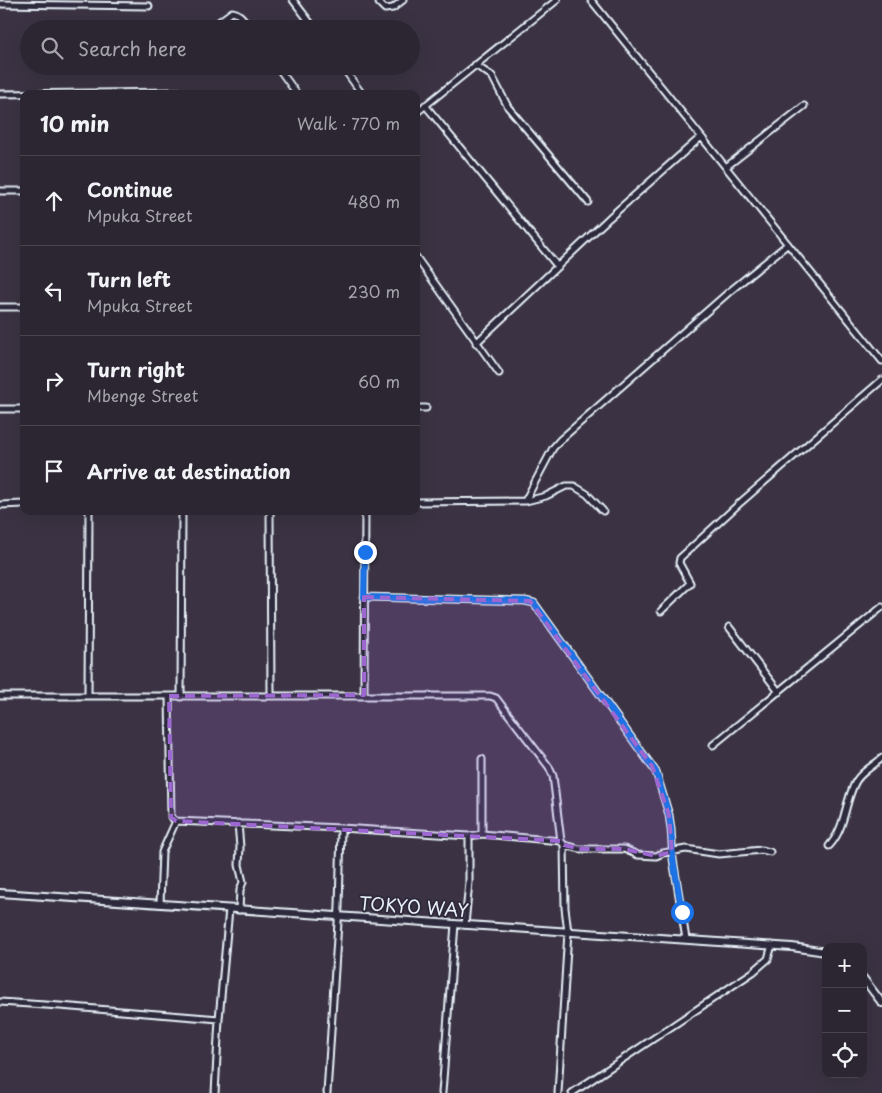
<!DOCTYPE html>
<meta charset="utf-8">
<style>
body{margin:0;font-family:"Playpen Sans",sans-serif;background:#342e3a;color:#f1f3f6}
.controls{position:absolute;right:15px;bottom:15px;display:grid;overflow:hidden;border-radius:10px;box-shadow:0 5px 20px #0002}
.controls button{width:45px;height:45px;display:grid;place-items:center;padding:0;border:0;border-bottom:1px solid #48434d;background:#2c2632;color:#f1f3f6;font:25px sans-serif}
.stop{position:absolute;width:15px;height:15px;margin:-11px;border:4px solid #1a73e8;border-radius:50%;background:#fff}
.stop.end{background:#1a73e8;border-color:#fff;box-shadow:0 1px 5px #0008}
.list{margin:0;padding:0;list-style:none}
h2{display:flex;justify-content:space-between;align-items:center;height:65px;margin:0;padding:0 20px;font-size:21px}
h2 small{font-size:16px;font-weight:400;color:#a6a5ac}
.list li{display:grid;grid-template-columns:32px 1fr auto;gap:15px;align-items:center;box-sizing:border-box;height:90px;padding:0 20px;border-top:1px solid #48434d}
.list b{display:block;font-size:19px;white-space:nowrap}
.list p{margin:0;font-size:16px;white-space:nowrap;color:#a6a5ac}
.list em{font-size:16px;font-style:normal;color:#a6a5ac}
.icon{flex:none;width:28px;height:28px;fill:none;stroke:currentColor;stroke-width:2;stroke-linecap:round;stroke-linejoin:round}
.map{position:relative;flex:none;width:882px;height:1093px;overflow:hidden}
.search{position:absolute;background:#2c2632;box-shadow:0 5px 20px #0002;left:20px;top:20px;width:400px;height:55px;display:flex;align-items:center;gap:12px;box-sizing:border-box;padding:0 18px;border-radius:28px;color:#a6a5ac;font-size:19px}
.panel{position:absolute;background:#2c2632;box-shadow:0 5px 20px #0002;left:20px;top:90px;width:400px;height:425px;border-radius:10px}
.map>svg:first-child{display:block}
</style>
<div class="map">
<svg width="882" height="1093" viewBox="0 0 882 1093">
<rect width="100%" height="100%" fill="#3b3343"/>
<filter id="ink" filterUnits="userSpaceOnUse"><feTurbulence type="fractalNoise" baseFrequency=".02" numOctaves="2"/><feDisplacementMap in="SourceGraphic" scale="10" xChannelSelector="R" yChannelSelector="G"/><feConvolveMatrix kernelMatrix="1 2 1 2 8 2 1 2 1" color-interpolation-filters="sRGB"/></filter>
<g filter="url(#ink)">
<g fill="none" stroke-linecap="round" stroke-linejoin="round">
<g stroke="#e8f1f8" stroke-width="9">
<path id="minor" d="M 293,0 L 315,29
M 591,0 L 882,361
M 379,3 L 385,9 L 393,8 L 403,0
M 0,4 L 149,6
M 209,29 L 232,12 C 241,13 245,22 250,29
M 475,65 L 492,76 L 508,107 L 588,202
M 277,66 L 297,94
M 342,66 L 362,94
M 0,94 L 179,92 L 186,94
M 425,105 L 558,267
M 416,113 L 557,0
M 726,167 L 804,106
M 0,191 L 24,191
M 416,257 L 499,373
M 0,307 L 24,307
M 476,343 L 609,218 L 701,137
M 416,408 L 426,408
M 0,409 L 24,409
M 526,501 L 546,496 L 566,486 L 574,486 L 587,494 L 603,511
M 416,502 L 525,501 L 553,448 L 560,440 L 729,292 L 788,244
M 0,505 L 24,504
M 270,511 L 271,696
M 364,597 L 525,601 L 534,603 L 656,772 L 669,815 L 671,829 L 673,859 L 686,939
M 661,611 L 690,583 L 679,563 L 680,558 L 741,502 L 882,380
M 729,627 L 779,692
M 364,695 L 365,511
M 0,696 L 490,696 L 496,698 L 549,767 L 553,776 L 561,841 L 564,845 L 565,908 L 568,932 L 558,1093
M 88,696 L 89,511
M 169,696 L 171,817 L 176,821 L 341,828 L 469,836 L 482,834 L 561,841
M 181,697 L 182,511
M 713,745 L 882,607
M 482,759 L 482,834
M 238,823 L 240,847 L 239,865 L 243,882 L 240,890 L 239,910
M 564,845 L 580,849 L 624,849 L 638,855 L 656,856 L 663,853 L 686,849 L 719,854 L 762,850 L 770,852
M 829,846 C 845,829 844,806 854,785 C 858,774 873,766 882,758
M 160,904 L 162,852 L 176,821
M 465,925 L 469,882 L 469,836
M 0,1002 L 60,1006 L 219,1019
M 215,1093 L 219,1019 L 229,909
M 327,1093 L 339,907 L 341,828
M 442,1093 L 455,924
M 572,1093 L 753,972 L 768,959 L 772,945"/>
</g>
<g stroke="#e8f1f8" stroke-width="10">
<path id="tertiary" d="M 0,893 L 792,947 L 826,952
M 863,978 L 882,1003"/>
</g>
<use href="#minor" stroke="#2f2a3d" stroke-width="5"/>
<use href="#tertiary" stroke="#2f2a3d" stroke-width="6"/>
</g>
</g>
<g fill="none" stroke-linecap="round" stroke-linejoin="round" filter="url(#ink)">
<path stroke="#1a73e8" stroke-width="6" d="M 365,552 L 364,597 L 525,601 L 534,603 L 656,772 L 669,815 L 671,829 L 673,859 L 682,912"/>
</g>
<path fill="#9c67d0" fill-opacity="0.2" stroke="#9c67d0" stroke-width="4" stroke-dasharray="10 6" stroke-linejoin="round" d="M 364,597 L 530,601 L 652,766 L 669,815 L 672,852 L 656,856 L 624,849 L 580,849 L 564,845 L 561,841 L 176,821 L 171,817 L 169,696 L 364,695 Z"/>
<g text-anchor="middle" dominant-baseline="central" stroke-width="4" stroke-linejoin="round" paint-order="stroke">
<g font-size="18" fill="#e8f1f8" stroke="#2f2a3d">
<text transform="translate(414 906) rotate(4)">TOKYO WAY</text>
</g>
</g>
</svg>
<div class="controls">
<button>+</button>
<button>−</button>
<button><svg class="icon" aria-label="locate" viewBox="0 0 24 24"><circle cx="12" cy="12" r="6"/><path d="M12 2v4M12 18v4M2 12h4M18 12h4"/></svg></button>
</div>
<div class="stop" style="left:682px;top:912px"></div>
<div class="stop end" style="left:365px;top:552px"></div>
<div class="search"><svg class="icon" aria-label="search" viewBox="0 0 24 24"><circle cx="10" cy="10" r="6"/><path d="M15 15l6 6"/></svg>Search here</div>
<section class="panel">
<h2>10 min<small>Walk · 770 m</small></h2>
<ul class="list">
<li><svg class="icon" aria-label="ahead" viewBox="0 0 24 24"><path d="M12 20V5M6 11l6-6 6 6"/></svg><div><b>Continue</b><p>Mpuka Street</p></div><em>480 m</em></li>
<li><svg class="icon" aria-label="left" viewBox="0 0 24 24"><path d="M17 20v-9H6M10 6l-5 5 5 5"/></svg><div><b>Turn left</b><p>Mpuka Street</p></div><em>230 m</em></li>
<li><svg class="icon" aria-label="right" viewBox="0 0 24 24"><path d="M7 20v-9h11M14 6l5 5-5 5"/></svg><div><b>Turn right</b><p>Mbenge Street</p></div><em>60 m</em></li>
<li><svg class="icon" aria-label="arrive" viewBox="0 0 24 24"><path d="M6 21V4h12l-3 4 3 4H6"/></svg><div><b>Arrive at destination</b></div></li>
</ul>
</section>
</div>
